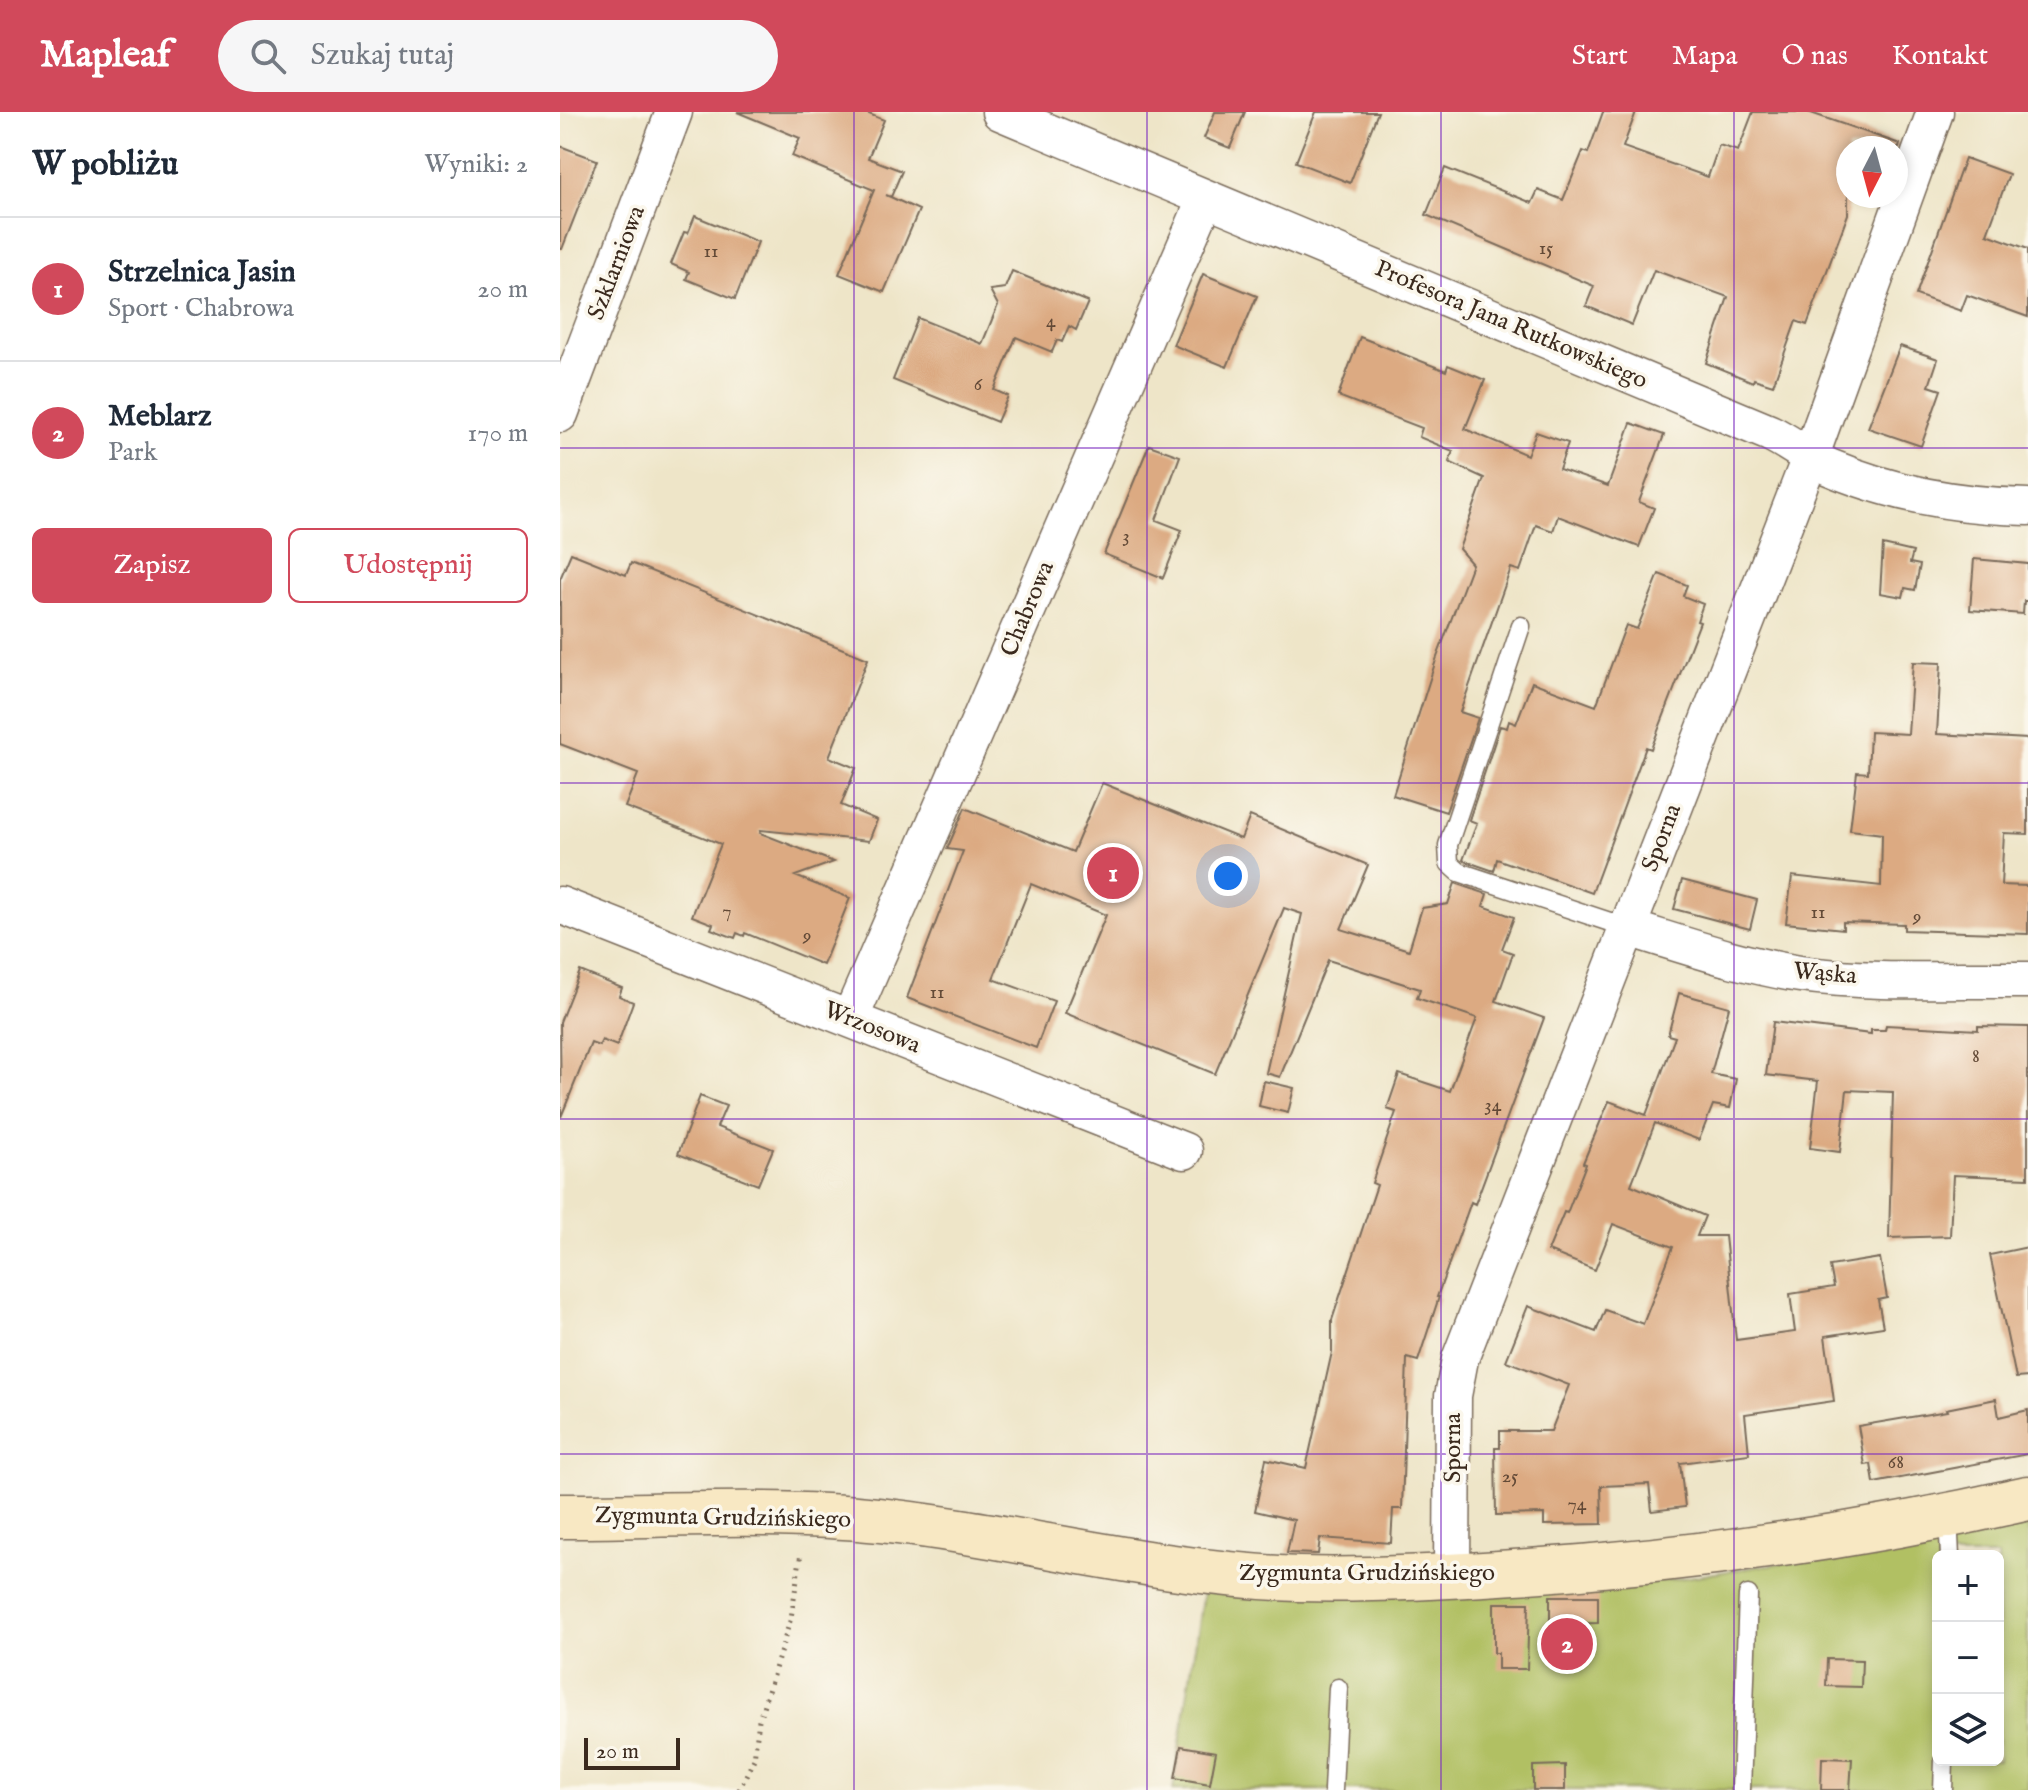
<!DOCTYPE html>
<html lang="pl">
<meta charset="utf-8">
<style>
body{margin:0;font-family:"IM FELL English",serif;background:#f6f6f7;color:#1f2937}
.controls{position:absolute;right:24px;bottom:24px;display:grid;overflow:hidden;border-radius:12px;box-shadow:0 4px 12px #0003}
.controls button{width:72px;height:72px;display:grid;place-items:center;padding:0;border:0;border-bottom:2px solid #e0e1e3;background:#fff;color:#1f2937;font:40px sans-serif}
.compass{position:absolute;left:1276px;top:24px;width:72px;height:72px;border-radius:50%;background:#fff;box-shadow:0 4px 12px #0003;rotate:186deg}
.scale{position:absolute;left:24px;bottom:20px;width:96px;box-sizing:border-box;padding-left:8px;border:4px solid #3b2a1e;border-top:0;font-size:22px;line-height:28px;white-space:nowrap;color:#3b2a1e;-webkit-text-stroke:6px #fbf7ec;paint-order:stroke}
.you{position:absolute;left:668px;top:764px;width:28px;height:28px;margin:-20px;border:6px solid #fff;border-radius:50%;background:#1a73e8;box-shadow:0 0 0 12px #1a73e833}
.badge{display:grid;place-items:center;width:52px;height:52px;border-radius:50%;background:#d1495b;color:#fff;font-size:26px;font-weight:700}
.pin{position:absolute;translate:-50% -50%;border:4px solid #fff;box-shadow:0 2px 8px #0006}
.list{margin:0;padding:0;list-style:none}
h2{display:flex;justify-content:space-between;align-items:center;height:104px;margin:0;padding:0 32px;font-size:34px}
h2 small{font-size:26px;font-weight:400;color:#747a83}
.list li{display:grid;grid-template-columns:52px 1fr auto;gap:24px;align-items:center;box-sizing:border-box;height:144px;padding:0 32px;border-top:2px solid #e0e1e3}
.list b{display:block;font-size:30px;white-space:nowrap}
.list p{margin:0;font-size:26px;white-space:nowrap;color:#747a83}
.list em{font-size:26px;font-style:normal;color:#747a83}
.actions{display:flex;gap:16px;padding:24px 32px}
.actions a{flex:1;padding:18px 0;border:2px solid #d1495b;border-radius:12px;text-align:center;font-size:28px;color:#d1495b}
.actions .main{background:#d1495b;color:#fff}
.icon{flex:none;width:44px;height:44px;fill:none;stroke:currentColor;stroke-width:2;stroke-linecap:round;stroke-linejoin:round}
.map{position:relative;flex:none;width:1468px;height:1678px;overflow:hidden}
header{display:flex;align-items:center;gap:48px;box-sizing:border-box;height:112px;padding:0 40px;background:#d1495b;color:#fff}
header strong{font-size:38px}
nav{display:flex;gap:44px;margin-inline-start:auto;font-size:28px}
.search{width:560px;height:72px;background:#f6f6f7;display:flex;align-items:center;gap:20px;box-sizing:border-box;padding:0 28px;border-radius:44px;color:#747a83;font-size:30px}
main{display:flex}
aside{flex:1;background:#fff}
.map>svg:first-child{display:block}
</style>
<header>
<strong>Mapleaf</strong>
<div class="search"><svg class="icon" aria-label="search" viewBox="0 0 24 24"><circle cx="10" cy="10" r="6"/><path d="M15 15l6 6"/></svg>Szukaj tutaj</div>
<nav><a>Start</a><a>Mapa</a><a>O nas</a><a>Kontakt</a></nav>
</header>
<main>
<aside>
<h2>W pobliżu<small>Wyniki: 2</small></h2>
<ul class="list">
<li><span class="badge">1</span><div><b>Strzelnica Jasin</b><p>Sport · Chabrowa</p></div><em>20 m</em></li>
<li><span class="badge">2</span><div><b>Meblarz</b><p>Park</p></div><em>170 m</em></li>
</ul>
<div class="actions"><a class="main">Zapisz</a><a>Udostępnij</a></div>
</aside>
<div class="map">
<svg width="1468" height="1678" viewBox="0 0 1468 1678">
<rect width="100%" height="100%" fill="#fbf7ec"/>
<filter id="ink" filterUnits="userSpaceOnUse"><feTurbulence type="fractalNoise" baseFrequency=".0125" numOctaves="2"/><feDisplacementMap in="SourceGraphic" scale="16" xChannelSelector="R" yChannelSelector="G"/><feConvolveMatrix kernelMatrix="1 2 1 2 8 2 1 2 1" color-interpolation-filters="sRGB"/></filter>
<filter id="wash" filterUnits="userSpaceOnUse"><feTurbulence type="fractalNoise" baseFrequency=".006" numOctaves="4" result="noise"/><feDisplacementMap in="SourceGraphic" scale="32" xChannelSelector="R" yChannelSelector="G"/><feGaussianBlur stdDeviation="1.8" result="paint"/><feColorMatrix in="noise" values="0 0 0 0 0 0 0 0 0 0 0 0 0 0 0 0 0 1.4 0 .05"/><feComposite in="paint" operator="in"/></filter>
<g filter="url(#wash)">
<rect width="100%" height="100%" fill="#eee5c8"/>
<path fill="#b1c063" stroke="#767540" stroke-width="2" fill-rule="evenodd" d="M 1468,1407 L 1468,1678 L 613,1678 L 645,1468 L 919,1479 L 1110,1468 L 1339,1433 ZM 1378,1444 L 1438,1444 L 1438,1648 L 1378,1648 Z"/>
<g id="blocks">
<path fill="#dcaa82" d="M 177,0 L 304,0 L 324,8 L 308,46 L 342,59 L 331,85 L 326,83 L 359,98 L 324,180 L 279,162 L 314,78 L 232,44 L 240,26 Z
M 655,0 L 685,0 L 670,36 L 644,26 Z
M 756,0 L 818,0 L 790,71 L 736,50 Z
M 1043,0 L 1076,0 L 1063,35 L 1148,65 L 1159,33 L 1178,39 L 1193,0 L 1248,0 L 1340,32 L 1339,36 L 1288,36 L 1288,102 L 1247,213 L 1236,209 L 1213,273 L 1194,267 L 1193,270 L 1146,251 L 1168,185 L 1094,158 L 1072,213 L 1026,194 L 1034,174 L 866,103 L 885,56 L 972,91 L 978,78 L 1003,88 L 1023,39 L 1028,41 Z
M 0,34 L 37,48 L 2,137 L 0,137 Z
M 1405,46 L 1449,62 L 1427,122 L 1468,137 L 1468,205 L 1407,183 L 1401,199 L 1356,183 Z
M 135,104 L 198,130 L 175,187 L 126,167 L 129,160 L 111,152 L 124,120 L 128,121 Z
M 452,159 L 528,190 L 516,218 L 509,214 L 502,230 L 497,228 L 492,240 L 456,225 L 434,278 L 448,284 L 437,310 L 333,268 L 358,206 L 422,232 L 438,193 L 430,178 L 445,176 Z
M 643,162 L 697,184 L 667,255 L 613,233 Z
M 800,225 L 886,259 L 888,253 L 925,268 L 905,317 L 967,343 L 976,320 L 1008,331 L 999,357 L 1048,374 L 1071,311 L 1104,323 L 1079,390 L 1094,396 L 1079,435 L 998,404 L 993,419 L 976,413 L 960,459 L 951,456 L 900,600 L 918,606 L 886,700 L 833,683 L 876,548 L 912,452 L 899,437 L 924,366 L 889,350 L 893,339 L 859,325 L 862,316 L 778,284 Z
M 1340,234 L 1378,247 L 1369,274 L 1381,278 L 1361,334 L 1308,316 Z
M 589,333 L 620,344 L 596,408 L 622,418 L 603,466 L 544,442 Z
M 1323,433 L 1353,440 L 1350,451 L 1360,453 L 1355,478 L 1345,476 L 1343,485 L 1320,481 Z
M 11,441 L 66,463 L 71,451 L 308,547 L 269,645 L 296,656 L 281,693 L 317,708 L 309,729 L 201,718 L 200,721 L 274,750 L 235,764 L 290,786 L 263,853 L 185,821 L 184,824 L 177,821 L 175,826 L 151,817 L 153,812 L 132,804 L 161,732 L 65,695 L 78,662 L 0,632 L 0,467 Z
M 1414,447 L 1468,452 L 1468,489 L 1464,489 L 1463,502 L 1410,498 Z
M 1099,462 L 1127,473 L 1123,484 L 1143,492 L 1137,509 L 1140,510 L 1091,637 L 1086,635 L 1032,781 L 937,747 L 934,759 L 905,749 L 903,748 L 917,711 L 909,708 L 940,614 L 947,616 L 949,609 L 956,612 L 972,570 L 1036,594 L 1066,513 L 1077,517 Z
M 1353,550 L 1381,551 L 1377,622 L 1468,627 L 1468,722 L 1444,721 L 1441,773 L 1468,774 L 1468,822 L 1344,818 L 1344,812 L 1283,810 L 1283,817 L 1226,811 L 1232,764 L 1321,774 L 1322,722 L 1290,718 L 1297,660 L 1308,661 L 1310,620 L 1348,622 Z
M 542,671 L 681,727 L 690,704 L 808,753 L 781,817 L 849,838 L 862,796 L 888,792 L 895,771 L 927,782 L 923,794 L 954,805 L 942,837 L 953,841 L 936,889 L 984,906 L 915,1092 L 911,1090 L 877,1185 L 879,1185 L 858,1249 L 847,1246 L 842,1397 L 833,1397 L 831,1431 L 760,1426 L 758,1442 L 727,1441 L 734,1408 L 695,1399 L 706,1347 L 746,1356 L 772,1240 L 772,1208 L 817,1073 L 812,1071 L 836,1000 L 827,997 L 839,962 L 890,979 L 917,906 L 857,886 L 860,877 L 768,848 L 720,965 L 706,961 L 742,802 L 724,796 L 655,962 L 505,901 L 546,803 L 471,772 L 433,867 L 494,889 L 476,936 L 347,886 L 403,739 L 387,737 L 405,696 L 513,740 Z
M 1122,768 L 1197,788 L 1190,817 L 1114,797 Z
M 20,859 L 62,876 L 59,884 L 73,890 L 57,934 L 42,928 L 39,934 L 31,931 L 1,1005 L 0,910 Z
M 1119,881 L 1169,895 L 1151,962 L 1176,967 L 1170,996 L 1153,993 L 1139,1028 L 1095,1011 L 1071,1073 L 1145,1104 L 1137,1124 L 1165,1124 L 1176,1228 L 1235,1220 L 1230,1182 L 1274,1175 L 1270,1154 L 1320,1146 L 1327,1186 L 1318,1188 L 1323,1215 L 1265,1224 L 1274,1289 L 1185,1302 L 1189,1342 L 1120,1351 L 1125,1395 L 1092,1399 L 1089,1372 L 1041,1374 L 1042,1412 L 984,1413 L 984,1402 L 936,1403 L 935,1336 L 940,1336 L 940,1319 L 991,1319 L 1009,1273 L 946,1249 L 968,1194 L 1036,1220 L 1045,1198 L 1083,1212 L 1113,1135 L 1053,1112 L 1035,1158 L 988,1139 L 1004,1100 L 1007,1101 L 1026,1052 L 1023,1051 L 1049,989 L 1086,1003 L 1115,925 L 1108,923 Z
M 1213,910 L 1311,922 L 1311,918 L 1325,918 L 1326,913 L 1418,918 L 1418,914 L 1468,915 L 1468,1066 L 1393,1063 L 1390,1124 L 1329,1126 L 1333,980 L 1287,978 L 1280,1040 L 1250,1036 L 1258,969 L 1206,963 Z
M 704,969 L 734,976 L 728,1001 L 699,994 Z
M 140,984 L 166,994 L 157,1015 L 213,1037 L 198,1073 L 118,1042 Z
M 1468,1135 L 1468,1265 L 1456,1266 L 1430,1143 Z
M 1436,1287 L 1439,1305 L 1468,1298 L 1468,1342 L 1314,1371 L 1311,1352 L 1305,1353 L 1298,1314 L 1387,1299 L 1386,1297 Z
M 990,1484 L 1038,1484 L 1038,1511 L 990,1512 Z
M 934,1491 L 969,1491 L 967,1557 L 938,1557 L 938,1541 L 934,1541 Z
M 1267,1547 L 1302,1548 L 1301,1575 L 1266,1574 Z
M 621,1634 L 656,1640 L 650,1672 L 615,1666 Z
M 1262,1646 L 1292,1647 L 1290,1678 L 1261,1678 Z
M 1005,1653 L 1005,1678 L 973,1678 L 973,1654 Z"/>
</g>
</g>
<g filter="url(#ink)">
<use href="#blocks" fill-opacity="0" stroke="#7a6b5a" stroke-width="2"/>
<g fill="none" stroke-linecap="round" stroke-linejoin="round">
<g stroke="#7a6b5a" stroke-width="21">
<path id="lane" d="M 961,514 L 888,733 L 889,751 L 899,760 L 1068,816
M 1388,1404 L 1390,1444
M 773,1678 L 778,1576
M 1181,1678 L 1188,1483
M 1383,1678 L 1384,1648"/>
</g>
<g stroke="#7a6b5a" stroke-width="39">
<path id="street" d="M 440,0 L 1210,321 C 1231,331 1248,346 1269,355 C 1331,381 1401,394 1468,395
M 0,302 L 114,0
M 0,793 L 624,1039
M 1068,816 C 1124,833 1181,853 1240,862 C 1315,872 1393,867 1468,868
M 290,907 L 646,86
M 892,1464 L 893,1284 L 900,1247 L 1250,346 L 1375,0"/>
</g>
<g stroke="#7a6b5a" stroke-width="47">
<path id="secondary" d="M 0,1404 C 104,1404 217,1397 319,1408 C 460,1423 597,1462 738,1467 C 810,1469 882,1465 954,1460 C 1127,1449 1299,1425 1468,1386"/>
</g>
<path stroke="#7a6b5a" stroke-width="5" stroke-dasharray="2 6" stroke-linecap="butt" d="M 179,1678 L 194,1647 L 199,1608 L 231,1506 L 241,1441"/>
<use href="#lane" stroke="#fff" stroke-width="18"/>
<use href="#street" stroke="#fff" stroke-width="36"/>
<use href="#secondary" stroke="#f8e8c3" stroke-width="44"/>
</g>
</g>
<path fill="none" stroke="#7b2cbf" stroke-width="2" stroke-opacity="0.55" d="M 294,0 L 294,1678M 587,0 L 587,1678M 881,0 L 881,1678M 1174,0 L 1174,1678M 0,336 L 1468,336M 0,671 L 1468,671M 0,1007 L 1468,1007M 0,1342 L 1468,1342"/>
<g text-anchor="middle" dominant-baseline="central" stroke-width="7" stroke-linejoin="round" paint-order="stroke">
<g font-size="20" fill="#634a37">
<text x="986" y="136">15</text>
<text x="151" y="139">11</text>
<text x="491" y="209">4</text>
<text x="418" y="272">6</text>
<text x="566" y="424">3</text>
<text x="167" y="799">7</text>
<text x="1258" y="800">11</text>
<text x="1357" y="804">9</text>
<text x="247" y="823">9</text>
<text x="377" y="880">11</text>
<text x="1416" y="944">8</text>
<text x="933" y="993">34</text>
<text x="1336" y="1350">68</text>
<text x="950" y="1364">25</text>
<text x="1017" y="1392">74</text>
</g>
<g font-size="24" fill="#3b2a1e" stroke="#fbf7ec">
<text transform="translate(57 151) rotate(-69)">Szklarniowa</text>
<text transform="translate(951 213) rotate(23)">Profesora Jana Rutkowskiego</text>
<text transform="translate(468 497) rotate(-67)">Chabrowa</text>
<text transform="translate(1102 726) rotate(-69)">Sporna</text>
<text transform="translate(1265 862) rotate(5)">Wąska</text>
<text transform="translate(312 916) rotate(22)">Wrzosowa</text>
<text transform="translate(893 1336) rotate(-90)">Sporna</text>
<text transform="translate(163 1406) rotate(1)">Zygmunta Grudzińskiego</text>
<text x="807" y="1461">Zygmunta Grudzińskiego</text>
</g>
</g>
</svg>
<div class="controls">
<button>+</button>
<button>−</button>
<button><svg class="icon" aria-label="layers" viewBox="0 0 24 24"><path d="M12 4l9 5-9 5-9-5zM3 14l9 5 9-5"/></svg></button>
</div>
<svg class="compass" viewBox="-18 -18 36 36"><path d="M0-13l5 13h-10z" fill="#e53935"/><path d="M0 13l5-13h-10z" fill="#747a83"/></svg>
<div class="scale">20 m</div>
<div class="you"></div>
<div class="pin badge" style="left:553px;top:761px">1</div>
<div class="pin badge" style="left:1007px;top:1532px">2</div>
</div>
</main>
